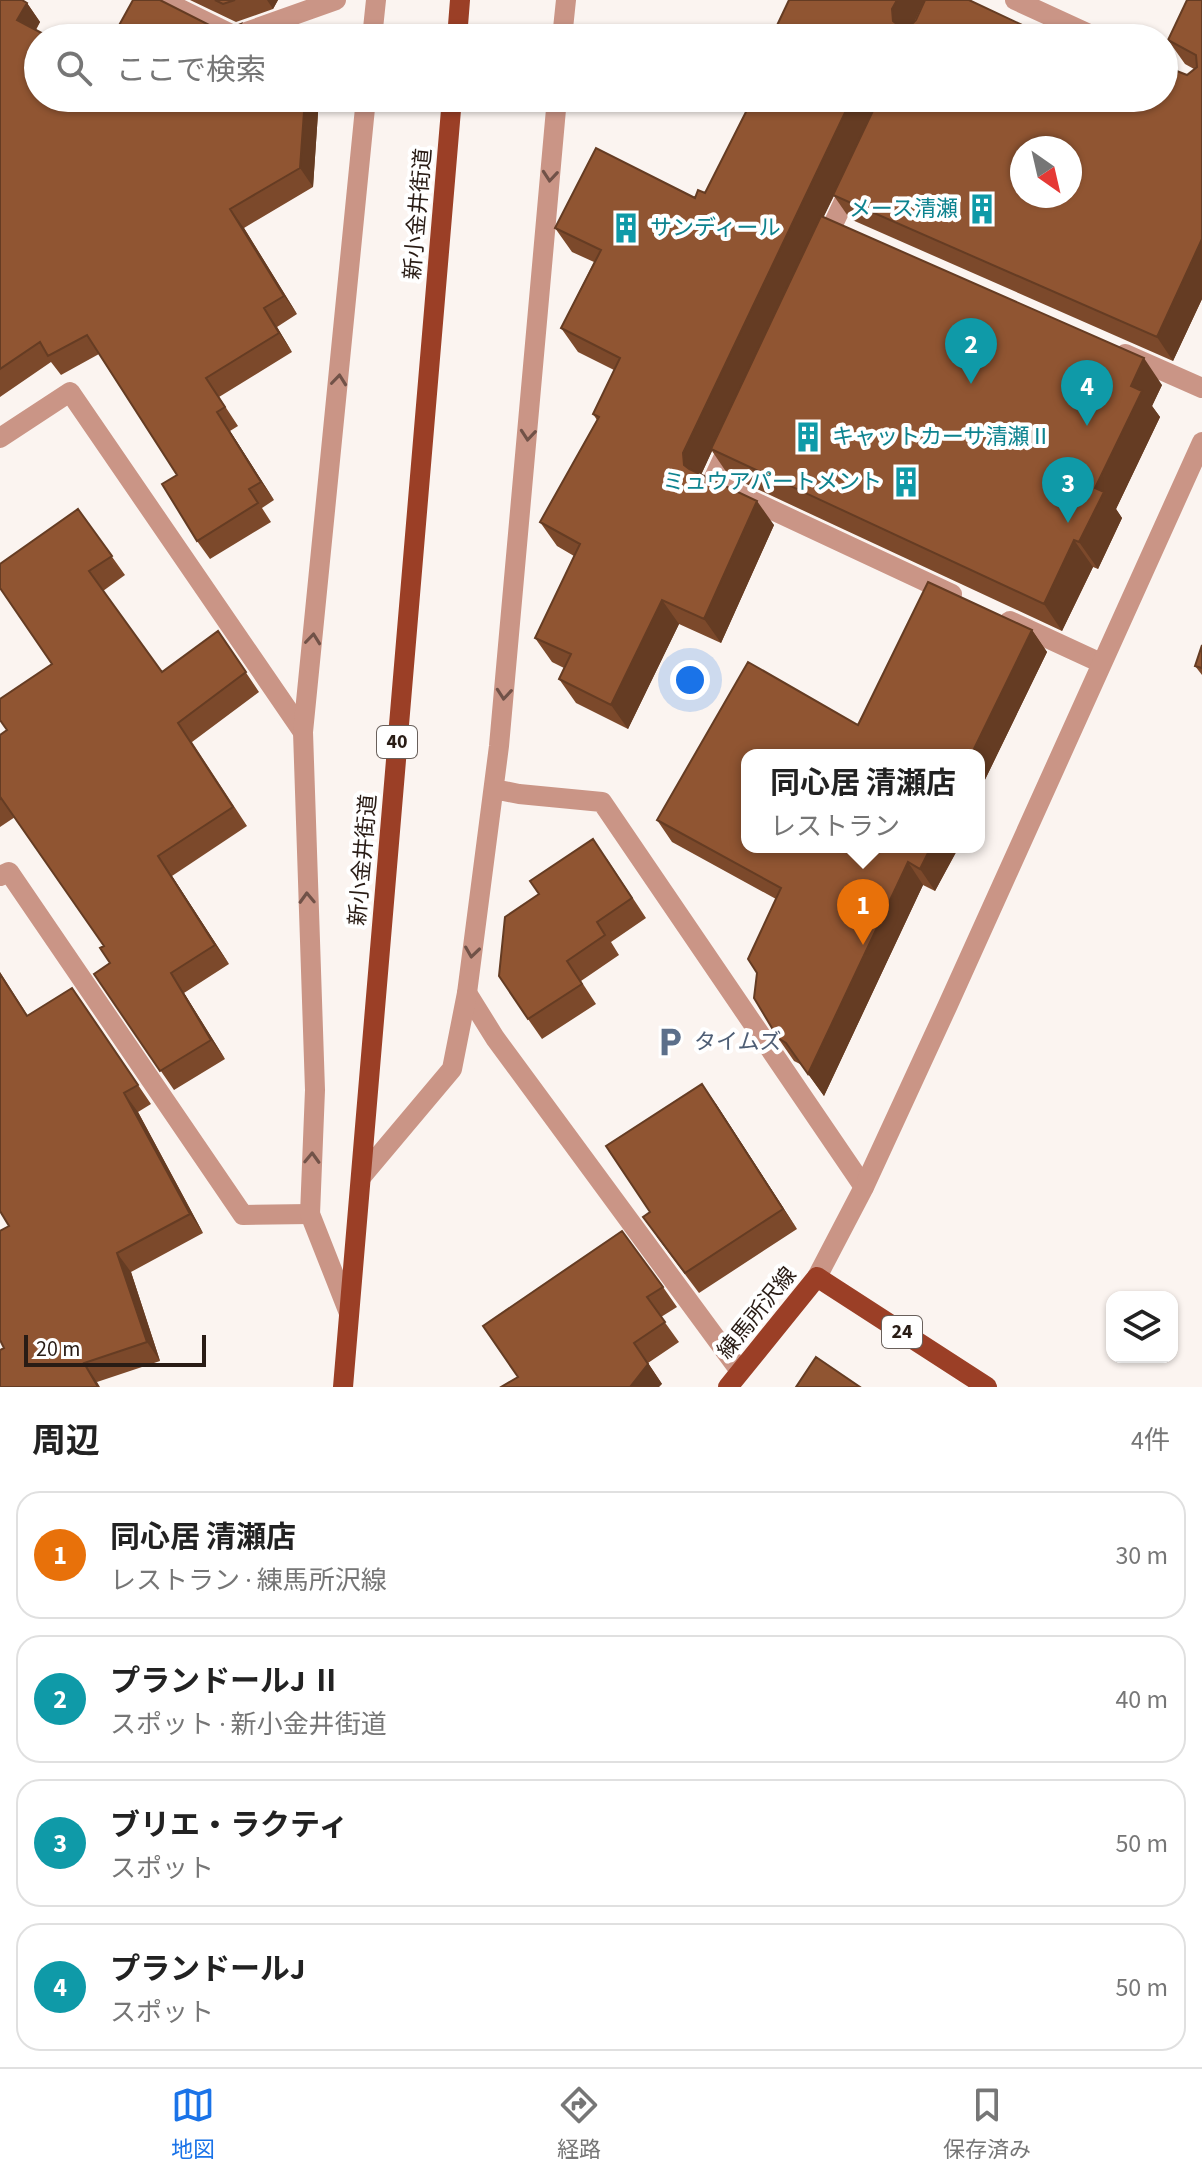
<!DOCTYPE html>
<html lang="ja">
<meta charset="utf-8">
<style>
body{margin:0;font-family:"Source Sans 3","Noto Sans JP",sans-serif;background:#f6f6f6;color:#222}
.controls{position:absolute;right:24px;bottom:24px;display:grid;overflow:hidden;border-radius:16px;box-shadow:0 2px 6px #0004}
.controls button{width:72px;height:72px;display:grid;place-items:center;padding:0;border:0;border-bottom:2px solid #e0e0e0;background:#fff;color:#222;font:40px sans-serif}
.compass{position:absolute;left:1010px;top:136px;width:72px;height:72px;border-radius:50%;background:#fff;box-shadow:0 2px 6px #0004;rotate:146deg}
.scale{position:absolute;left:24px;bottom:20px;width:182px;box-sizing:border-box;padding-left:8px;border:4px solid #291c15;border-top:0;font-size:22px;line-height:28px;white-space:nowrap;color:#291c15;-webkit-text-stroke:6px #fff;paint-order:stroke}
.you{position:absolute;left:690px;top:680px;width:28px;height:28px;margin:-20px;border:6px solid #fff;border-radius:50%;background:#1a73e8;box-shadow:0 0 0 12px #1a73e833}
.badge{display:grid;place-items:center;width:52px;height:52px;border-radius:50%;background:#1a73e8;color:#fff;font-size:26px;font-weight:700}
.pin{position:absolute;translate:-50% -66px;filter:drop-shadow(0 2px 4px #0008)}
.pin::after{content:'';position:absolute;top:42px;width:28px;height:24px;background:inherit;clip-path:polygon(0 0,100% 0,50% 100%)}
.popup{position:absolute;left:741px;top:749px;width:244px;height:104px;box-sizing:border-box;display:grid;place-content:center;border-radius:16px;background:#fff;filter:drop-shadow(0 2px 6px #0005);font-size:26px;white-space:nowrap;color:#767676}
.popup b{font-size:30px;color:#222}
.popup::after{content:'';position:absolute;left:50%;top:100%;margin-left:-16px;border:16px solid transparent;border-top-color:#fff}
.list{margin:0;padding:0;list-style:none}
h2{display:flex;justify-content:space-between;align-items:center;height:104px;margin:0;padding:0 32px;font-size:34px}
h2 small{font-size:26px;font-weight:400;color:#767676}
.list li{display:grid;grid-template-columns:52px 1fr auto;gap:24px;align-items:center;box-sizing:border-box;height:128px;margin:0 16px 16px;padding:0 16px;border:2px solid #e0e0e0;border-radius:24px}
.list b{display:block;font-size:30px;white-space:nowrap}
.list p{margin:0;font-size:26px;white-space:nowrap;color:#767676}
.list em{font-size:26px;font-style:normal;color:#767676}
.icon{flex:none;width:44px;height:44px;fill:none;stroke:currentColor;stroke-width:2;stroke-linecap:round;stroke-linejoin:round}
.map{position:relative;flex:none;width:1202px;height:1387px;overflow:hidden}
.search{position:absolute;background:#fff;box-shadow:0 2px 6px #0004;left:24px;right:24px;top:24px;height:88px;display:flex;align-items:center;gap:20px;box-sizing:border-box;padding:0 28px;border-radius:44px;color:#767676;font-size:30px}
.sheet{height:680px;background:#fff}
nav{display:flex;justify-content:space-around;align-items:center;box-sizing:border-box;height:112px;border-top:2px solid #e0e0e0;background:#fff;font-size:22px;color:#767676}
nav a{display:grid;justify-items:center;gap:4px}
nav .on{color:#1a73e8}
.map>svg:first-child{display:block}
</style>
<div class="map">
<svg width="1202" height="1387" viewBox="0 0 1202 1387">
<rect width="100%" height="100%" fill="#fbf4f0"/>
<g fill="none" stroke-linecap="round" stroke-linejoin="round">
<path stroke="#ca9586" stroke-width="20" d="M 1015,0 L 1098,38
M 822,248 L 853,182
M 1125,354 L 1202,388
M 0,438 L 70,392 L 303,732
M 732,439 L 712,482 L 952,594
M 1010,621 L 1101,663
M 0,876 L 9,872 L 243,1215 L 310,1214
M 467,993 L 495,1038 L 740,1371"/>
<path stroke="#ca9586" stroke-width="20" d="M 162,0 L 235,36 L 336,0
M 372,38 L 376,0
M 562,38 L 566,0
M 494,789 L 519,794 L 602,802 L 864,1187
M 362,1176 L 452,1069 L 467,993 L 499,746 L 557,98
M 349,1313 L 310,1214 L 315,1090 L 303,732 L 366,98"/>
<path stroke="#ca9586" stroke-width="20" d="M 817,1277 L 864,1187 L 947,1007 L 1202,442"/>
<path stroke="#9b3f26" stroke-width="20" d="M 457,38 L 460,0
M 343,1387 L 452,98
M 728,1387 L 817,1277 L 987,1387"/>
</g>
<path fill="#7c492b" d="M 0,0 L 27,3 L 40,22 L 36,30 L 38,98 L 319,98 L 313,187 L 244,228 L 297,314 L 277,327 L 292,352 L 219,397 L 238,426 L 230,431 L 274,500 L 262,508 L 271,522 L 210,559 L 197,541 L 177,475 L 99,354 L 61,375 L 51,362 L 0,397 Z
M 190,0 L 278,0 L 273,9 L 236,22 Z
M 1202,0 L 1202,299 L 1173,361 L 850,219 L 834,196 L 823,218 L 1162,385 L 1152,406 L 1160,417 L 1116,509 L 1122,518 L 1098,569 L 1093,567 L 1062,631 L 729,476 L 712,451 L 701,475 L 774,525 L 721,643 L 679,624 L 628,729 L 576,703 L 559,679 L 564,668 L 552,662 L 535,638 L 574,556 L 557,546 L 540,522 L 597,420 L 593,414 L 614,370 L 578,352 L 561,328 L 594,262 L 572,252 L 555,228 L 695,198 L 705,193 L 1187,75 L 1194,69 L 1185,64 L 1168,40 Z
M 78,509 L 125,575 L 103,591 L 162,672 L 218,631 L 259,692 L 192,742 L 247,826 L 172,876 L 229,964 L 184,993 L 225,1059 L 174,1090 L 94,974 L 110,963 L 104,946 L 15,817 L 0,827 L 0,735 L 7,730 L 52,664 Z
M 1032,630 L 1047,652 L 979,792 L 984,799 L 935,891 L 923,885 L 824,1096 L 802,1065 L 794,1061 L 778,1038 L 776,899 L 672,842 L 657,820 L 858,725 Z
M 1202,645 L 1202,675 L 1195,666 Z
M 607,859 L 646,918 L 611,942 L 619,955 L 581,981 L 596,1004 L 542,1039 L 528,1019 Z
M 0,972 L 28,1016 L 72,988 L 151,1104 L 138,1112 L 203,1233 L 131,1272 L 160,1361 L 97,1382 L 4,1348 L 9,1226 L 0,1211 Z
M 716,1104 L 797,1229 L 699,1293 L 657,1237 L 650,1212 Z
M 663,1287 L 677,1307 L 661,1317 L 679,1342 L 648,1363 L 662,1384 L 501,1387 Z"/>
<path fill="#653c23" d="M 267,0 L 278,0 L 273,9 Z
M 897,0 L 925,0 L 909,33 L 893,21 L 892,9 Z
M 27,3 L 40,22 L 30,39 L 17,20 Z
M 241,24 L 251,38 L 234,38 Z
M 305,98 L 319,98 L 313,187 L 300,168 Z
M 852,98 L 880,98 L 713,450 L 711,449 L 712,451 L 700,477 L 684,465 L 683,453 Z
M 230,209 L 244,228 L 297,314 L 284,296 Z
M 1202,239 L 1202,299 L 1173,361 L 1157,337 Z
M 264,308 L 277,327 L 292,352 L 279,333 Z
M 1144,358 L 1162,385 L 1152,406 L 1160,417 L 1116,509 L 1122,518 L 1098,569 L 1079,542 L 1095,488 L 1131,386 Z
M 217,412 L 230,431 L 274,500 L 261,482 Z
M 757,501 L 774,525 L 721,643 L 704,619 Z
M 1074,540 L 1093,567 L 1062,631 L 1044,604 Z
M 662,600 L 679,624 L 628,729 L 611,705 Z
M 1032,630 L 1047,652 L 979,792 L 984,799 L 979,809 L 979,755 L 971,755 Z
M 931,847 L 959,847 L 935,891 L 920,869 Z
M 158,856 L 172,876 L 229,964 L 215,945 Z
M 908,862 L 923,885 L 824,1096 L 808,1074 Z
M 171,973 L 184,993 L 225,1059 L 211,1040 Z
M 702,1084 L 716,1104 L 797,1229 L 783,1209 Z
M 124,1093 L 138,1112 L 203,1233 L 190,1214 Z
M 117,1253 L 131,1272 L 160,1361 L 147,1342 Z
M 84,1363 L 97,1382 L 100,1387 L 98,1387 Z
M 648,1363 L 662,1384 L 659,1387 L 630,1387 Z"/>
<path fill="#905532" stroke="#653c23" stroke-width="2" fill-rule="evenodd" d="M 0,0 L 22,0 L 27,3 L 17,20 L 51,38 L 38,38 L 38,98 L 305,98 L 300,168 L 230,209 L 284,296 L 264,308 L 279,333 L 206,378 L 225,407 L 217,412 L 261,482 L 249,489 L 258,503 L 197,541 L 162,484 L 177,475 L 87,335 L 48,356 L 40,342 L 0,369 Z
M 133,0 L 160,0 L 217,29 L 226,30 L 241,24 L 234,38 L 112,38 Z
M 215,0 L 235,0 L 223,4 Z
M 789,0 L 897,0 L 892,9 L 893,21 L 899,26 L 911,25 L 916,20 L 925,0 L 969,0 L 1050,38 L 771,38 Z
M 1187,0 L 1202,0 L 1202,239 L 1157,337 L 833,195 L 879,98 L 1164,98 L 1164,66 L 1187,75 L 1197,67 L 1196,55 L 1168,40 ZM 1022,148 L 1070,148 L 1070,196 L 1022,196 Z
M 753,98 L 852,98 L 683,453 L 684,465 L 689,469 L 757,501 L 704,619 L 662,600 L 611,705 L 559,679 L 571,654 L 535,638 L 580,544 L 540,522 L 599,417 L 593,414 L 620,358 L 561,328 L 601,250 L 555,228 L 596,148 L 695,198 L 698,190 L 705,193 Z
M 821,216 L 1144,358 L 1131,386 L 1142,391 L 1095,488 L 1104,492 L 1079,542 L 1074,540 L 1044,604 L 711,449 Z
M 78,509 L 112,556 L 89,571 L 162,672 L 218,631 L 246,672 L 178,723 L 233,807 L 158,856 L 215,945 L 171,973 L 211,1040 L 160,1071 L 94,974 L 110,963 L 100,948 L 104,946 L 1,798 L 0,799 L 0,735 L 7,730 L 0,720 L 0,699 L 52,664 L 0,588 L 0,564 Z
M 928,582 L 1032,630 L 971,755 L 747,755 L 747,847 L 931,847 L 920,869 L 908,862 L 808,1074 L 786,1043 L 778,1038 L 754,998 L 757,973 L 748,959 L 781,888 L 657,820 L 748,662 L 858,725 Z
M 1202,645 L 1202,668 L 1195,666 Z
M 593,839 L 632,898 L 597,922 L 605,935 L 567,961 L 582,984 L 528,1019 L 499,976 L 505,917 L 539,894 L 530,881 Z
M 0,974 L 27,1016 L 72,988 L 138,1085 L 124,1093 L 190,1214 L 117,1253 L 147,1342 L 84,1363 L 98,1387 L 0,1387 L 0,1350 L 4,1348 L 0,1340 L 0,1231 L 9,1226 L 0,1211 Z
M 702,1084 L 783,1209 L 685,1273 L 643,1217 L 650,1212 L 606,1146 Z
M 622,1231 L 663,1287 L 647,1297 L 665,1322 L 634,1343 L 648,1364 L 630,1387 L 501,1387 L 518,1377 L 483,1326 Z
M 816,1357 L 860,1387 L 796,1387 Z"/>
<defs><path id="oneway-chevron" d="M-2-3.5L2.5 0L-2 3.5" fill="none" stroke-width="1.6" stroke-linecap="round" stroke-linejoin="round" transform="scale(2)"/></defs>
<g stroke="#715248">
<use href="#oneway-chevron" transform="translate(550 176) rotate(95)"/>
<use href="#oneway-chevron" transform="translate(339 380) rotate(-84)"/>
<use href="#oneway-chevron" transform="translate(528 435) rotate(95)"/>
<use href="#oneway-chevron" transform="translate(313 639) rotate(-84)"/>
<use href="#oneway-chevron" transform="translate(504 694) rotate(95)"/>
<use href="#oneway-chevron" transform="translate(307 898) rotate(-92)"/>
<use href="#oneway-chevron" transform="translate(472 952) rotate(98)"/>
<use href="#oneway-chevron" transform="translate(312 1158) rotate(-88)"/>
</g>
<defs>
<g id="building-bare" transform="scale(2.4)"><path d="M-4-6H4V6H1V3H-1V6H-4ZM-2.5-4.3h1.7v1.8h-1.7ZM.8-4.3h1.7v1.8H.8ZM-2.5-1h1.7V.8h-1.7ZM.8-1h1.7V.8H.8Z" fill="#0f9aa8" stroke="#fff" stroke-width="2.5" paint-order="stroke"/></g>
<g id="parking-bare" transform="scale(2.4)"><path d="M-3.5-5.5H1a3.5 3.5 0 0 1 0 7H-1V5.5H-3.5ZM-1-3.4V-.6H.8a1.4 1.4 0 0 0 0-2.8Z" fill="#5c6f8a" stroke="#fff" stroke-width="2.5" paint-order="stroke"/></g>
</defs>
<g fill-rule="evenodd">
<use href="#building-bare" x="982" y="209"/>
<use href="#building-bare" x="626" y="228"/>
<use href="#building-bare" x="808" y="437"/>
<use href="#building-bare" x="906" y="482"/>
<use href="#parking-bare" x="670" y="1042"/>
</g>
<g text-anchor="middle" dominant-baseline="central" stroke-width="8" stroke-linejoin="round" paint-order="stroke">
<g fill="#fff" stroke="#69605b" stroke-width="2">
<rect x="377" y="726" width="40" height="32" rx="6"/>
<rect x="882" y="1316" width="40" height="32" rx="6"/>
</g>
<g font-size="20" font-weight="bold" fill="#291c15">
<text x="397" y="742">40</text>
<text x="902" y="1332">24</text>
</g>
<g font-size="22" fill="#0d838f" stroke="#fff" text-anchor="end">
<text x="958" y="209">メース清瀬</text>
<text x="650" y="228" text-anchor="start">サンディール</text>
<text x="832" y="437" text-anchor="start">キャットカーサ清瀬Ⅱ</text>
<text x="882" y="482">ミュウアパートメント</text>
</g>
<g font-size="22" fill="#291c15" stroke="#fff">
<text transform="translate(418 214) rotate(-85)">新小金井街道</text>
<text transform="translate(363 860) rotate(-85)">新小金井街道</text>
<text transform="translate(757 1313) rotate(-51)">練馬所沢線</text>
</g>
<g font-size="22" fill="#4e5e75" stroke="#fff" text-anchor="start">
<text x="694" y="1042">タイムズ</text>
</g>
</g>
</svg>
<div class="controls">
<button><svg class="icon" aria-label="layers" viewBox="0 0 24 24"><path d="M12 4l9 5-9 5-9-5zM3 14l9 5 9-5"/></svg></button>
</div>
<svg class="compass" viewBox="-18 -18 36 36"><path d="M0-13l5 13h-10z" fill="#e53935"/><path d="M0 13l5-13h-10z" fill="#767676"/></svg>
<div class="scale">20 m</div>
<div class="you"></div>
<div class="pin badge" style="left:863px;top:945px;background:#e8710a">1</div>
<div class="popup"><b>同心居 清瀬店</b>レストラン</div>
<div class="pin badge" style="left:971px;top:384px;background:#0f9aa8">2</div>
<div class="pin badge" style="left:1068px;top:523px;background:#0f9aa8">3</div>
<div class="pin badge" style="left:1087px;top:426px;background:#0f9aa8">4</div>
<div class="search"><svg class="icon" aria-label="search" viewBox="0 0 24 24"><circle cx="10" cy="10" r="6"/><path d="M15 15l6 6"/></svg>ここで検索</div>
</div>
<section class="sheet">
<h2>周辺<small>4件</small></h2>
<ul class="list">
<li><span class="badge" style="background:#e8710a">1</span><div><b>同心居 清瀬店</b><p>レストラン · 練馬所沢線</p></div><em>30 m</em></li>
<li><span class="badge" style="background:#0f9aa8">2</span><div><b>プランドールJ Ⅱ</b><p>スポット · 新小金井街道</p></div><em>40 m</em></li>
<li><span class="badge" style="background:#0f9aa8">3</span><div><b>ブリエ・ラクティ</b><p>スポット</p></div><em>50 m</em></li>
<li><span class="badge" style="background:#0f9aa8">4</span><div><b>プランドールJ</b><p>スポット</p></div><em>50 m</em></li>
</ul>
</section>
<nav>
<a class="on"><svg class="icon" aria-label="map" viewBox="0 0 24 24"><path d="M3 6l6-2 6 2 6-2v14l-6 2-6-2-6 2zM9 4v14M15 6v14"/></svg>地図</a>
<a><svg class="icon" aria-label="directions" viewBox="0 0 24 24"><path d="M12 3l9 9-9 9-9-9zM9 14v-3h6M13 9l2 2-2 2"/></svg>経路</a>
<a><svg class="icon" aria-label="saved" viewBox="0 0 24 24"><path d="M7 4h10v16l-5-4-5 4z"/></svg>保存済み</a>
</nav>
